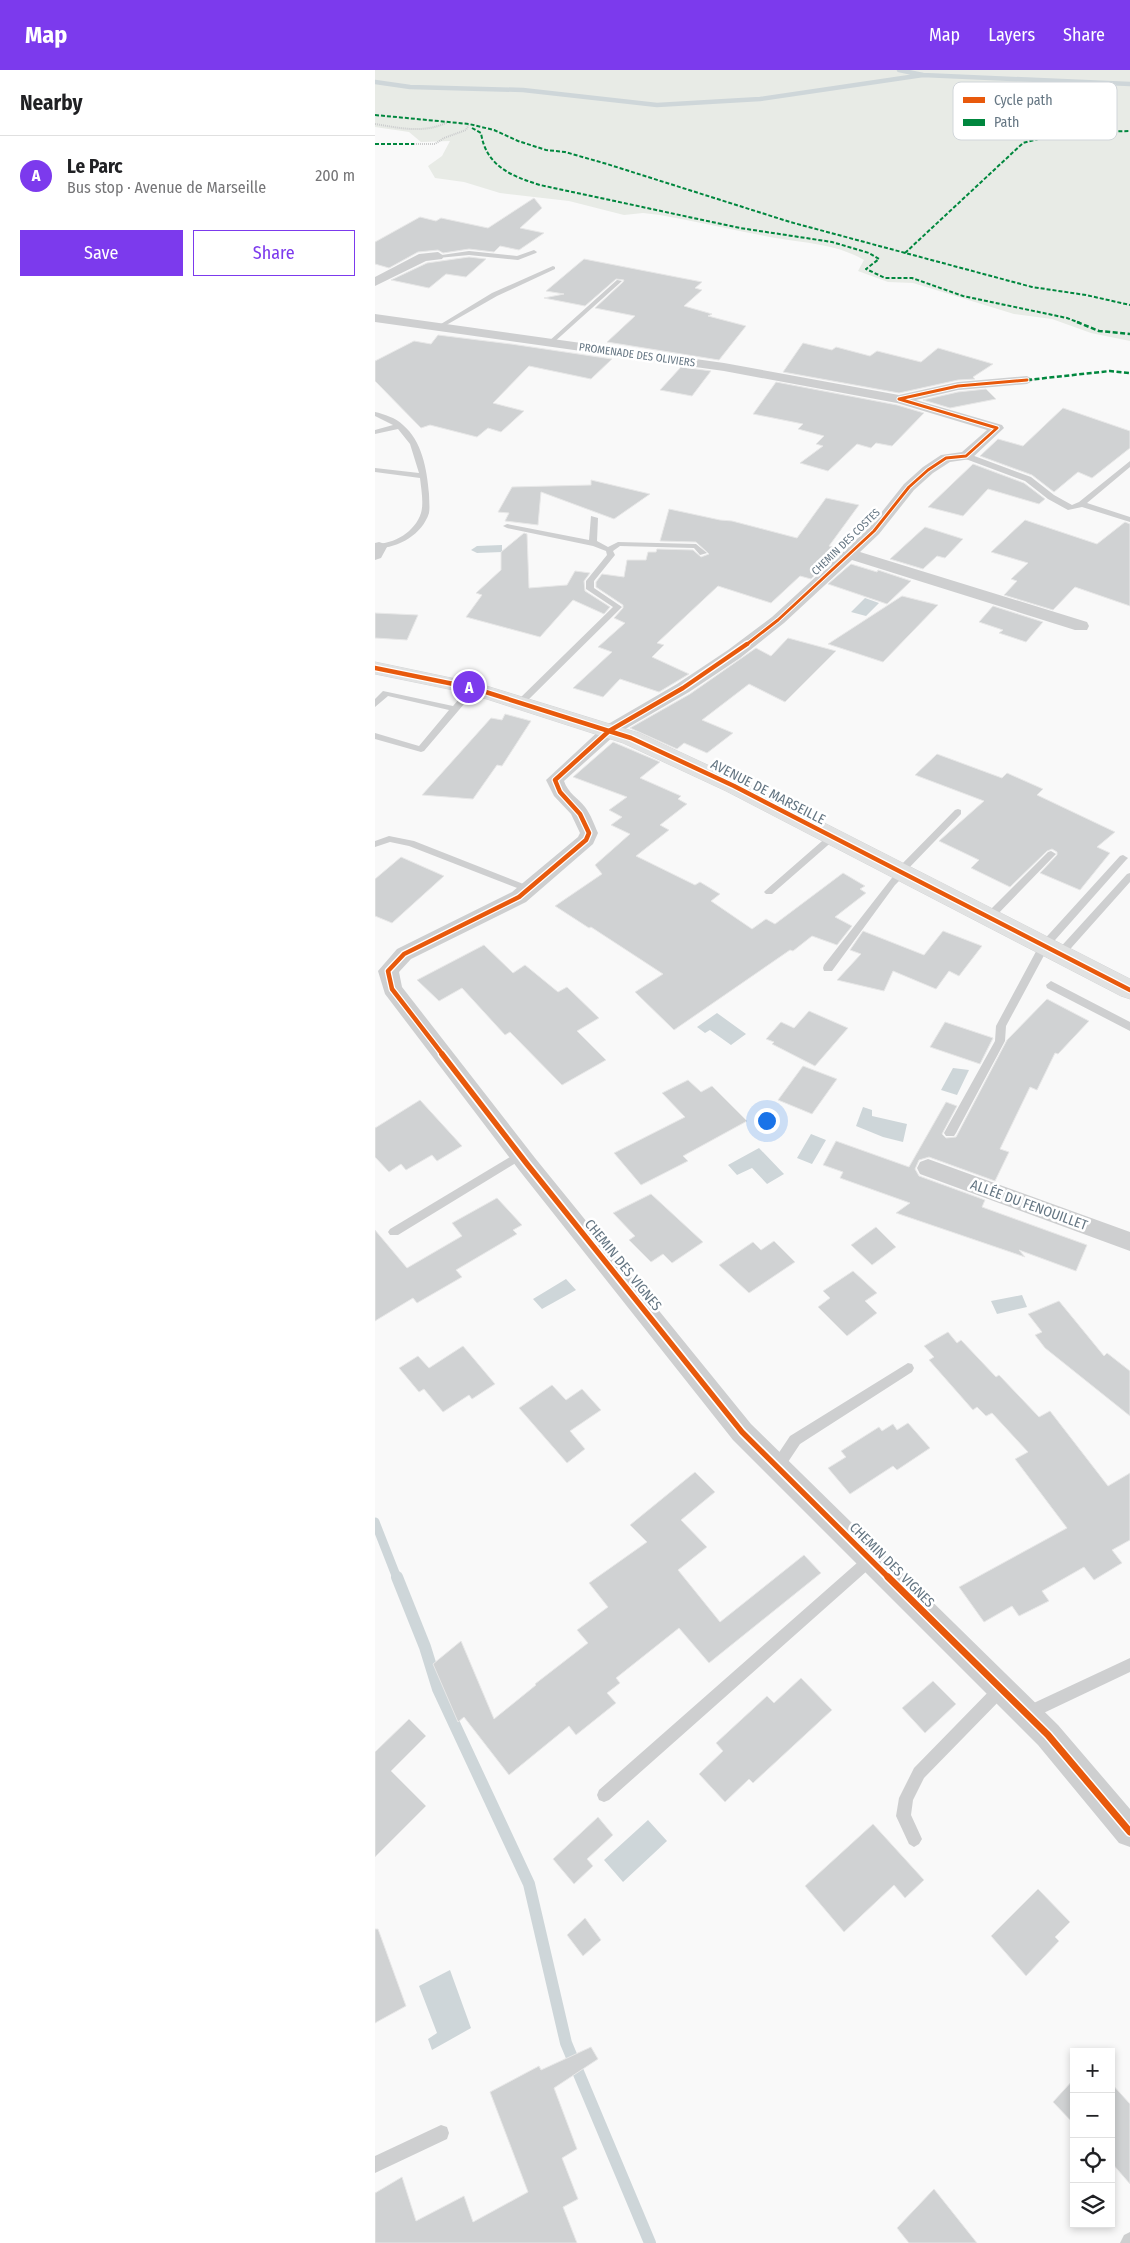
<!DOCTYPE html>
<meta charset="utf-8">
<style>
body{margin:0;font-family:"Fira Sans Condensed",sans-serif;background:#f6f6f6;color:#202124}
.controls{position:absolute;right:15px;bottom:15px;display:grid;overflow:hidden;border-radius:0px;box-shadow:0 2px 8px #0003}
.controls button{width:45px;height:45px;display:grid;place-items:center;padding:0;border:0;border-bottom:1px solid #e0e0e0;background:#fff;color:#202124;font:25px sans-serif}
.you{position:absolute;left:391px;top:1050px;width:18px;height:18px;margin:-12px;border:4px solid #fff;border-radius:50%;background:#1a73e8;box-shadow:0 0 0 8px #1a73e833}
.badge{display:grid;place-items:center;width:32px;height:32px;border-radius:50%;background:#7c3aed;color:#fff;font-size:16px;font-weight:700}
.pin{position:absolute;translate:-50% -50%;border:2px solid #fff;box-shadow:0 1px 5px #0006}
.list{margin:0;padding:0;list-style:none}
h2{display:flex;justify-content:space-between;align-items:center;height:65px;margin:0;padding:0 20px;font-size:21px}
h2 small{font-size:16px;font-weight:400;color:#757577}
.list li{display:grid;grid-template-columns:32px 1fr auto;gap:15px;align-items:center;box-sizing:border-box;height:80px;padding:0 20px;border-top:1px solid #e0e0e0}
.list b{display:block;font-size:19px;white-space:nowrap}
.list p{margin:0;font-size:16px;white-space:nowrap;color:#757577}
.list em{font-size:16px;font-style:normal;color:#757577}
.actions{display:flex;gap:10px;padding:15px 20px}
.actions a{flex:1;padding:11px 0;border:1px solid #7c3aed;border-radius:0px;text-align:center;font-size:18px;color:#7c3aed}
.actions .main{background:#7c3aed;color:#fff}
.icon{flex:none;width:28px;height:28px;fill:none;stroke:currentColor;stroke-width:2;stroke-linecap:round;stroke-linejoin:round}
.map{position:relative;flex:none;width:755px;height:2173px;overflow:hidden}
header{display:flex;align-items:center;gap:30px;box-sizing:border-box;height:70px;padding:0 25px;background:#7c3aed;color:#fff}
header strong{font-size:24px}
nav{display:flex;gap:28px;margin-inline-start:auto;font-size:18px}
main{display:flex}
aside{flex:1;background:#fff}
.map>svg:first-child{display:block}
</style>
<header>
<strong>Map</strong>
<nav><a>Map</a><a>Layers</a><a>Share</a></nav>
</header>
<main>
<aside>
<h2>Nearby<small></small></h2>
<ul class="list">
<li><span class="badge">A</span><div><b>Le Parc</b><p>Bus stop · Avenue de Marseille</p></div><em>200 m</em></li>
</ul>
<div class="actions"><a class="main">Save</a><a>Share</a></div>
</aside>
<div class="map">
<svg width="755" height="2173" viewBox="0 0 755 2173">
<rect width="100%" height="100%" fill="#f9f9f9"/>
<path fill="#e8ebe6" d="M 0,0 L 755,0 L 755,271 L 716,263 L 677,249 L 639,244 L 538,213 L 513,212 L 483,201 L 489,190 C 460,173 427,173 395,167 C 359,160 322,152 285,145 L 268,143 L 249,145 L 194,131 L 125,123 L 89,112 L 60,108 L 53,96 L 67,86 L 75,71 L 46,72 L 34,62 L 0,57 Z"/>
<path fill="#ced6d9" d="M 127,475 L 127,482 L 102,483 L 96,480 L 102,476 Z
M 490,528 L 504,533 L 491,546 L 476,542 Z
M 342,943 L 371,964 L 356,975 L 335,960 L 330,963 L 322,957 Z
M 578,998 L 594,1000 L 582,1025 L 566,1020 Z
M 488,1037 L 497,1040 L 497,1046 L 532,1054 L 528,1072 L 508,1067 L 481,1056 Z
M 436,1064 L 451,1070 L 437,1094 L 422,1088 Z
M 384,1078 L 409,1104 L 392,1114 L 377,1098 L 362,1105 L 353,1095 Z
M 191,1209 L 201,1220 L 167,1239 L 158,1229 Z
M 647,1225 L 652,1237 L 622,1244 L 616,1231 Z
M 273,1750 L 292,1771 L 248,1812 L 229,1790 Z
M 75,1900 L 96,1958 L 57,1980 L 53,1969 L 62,1963 L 44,1916 Z"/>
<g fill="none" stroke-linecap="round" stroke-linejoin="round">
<path stroke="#ced6d9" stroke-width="4.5" d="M 524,0 L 548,5 L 755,14
M 0,12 L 35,17 L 148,20 L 282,35 L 385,29 L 548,5"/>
<path stroke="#ced6d9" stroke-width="9" d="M 0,1452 L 22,1508"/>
<path stroke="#ced6d9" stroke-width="12" d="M 22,1507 L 50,1577 L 63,1619 L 154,1814 L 191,1973 L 275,2173"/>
</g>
<path fill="#d0d2d3" stroke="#e8e8e8" d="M 159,128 L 167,138 L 145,158 L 169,163 L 144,180 L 125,176 L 119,182 L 94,179 L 68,183 L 63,180 L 43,182 L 14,198 L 0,194 L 0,172 L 45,147 L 61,151 L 66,148 L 113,158 Z
M 94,187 L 111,189 L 91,207 L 71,204 L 54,218 L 16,210 L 52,193 Z
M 209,189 L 327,212 L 320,218 L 327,220 L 309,236 L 337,244 L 333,246 L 371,256 L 344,290 L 232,272 L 260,246 L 220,238 L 248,212 L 249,210 L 241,209 L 210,236 L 169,228 L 189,224 L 171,221 Z
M 63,265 L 136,274 L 237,289 L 216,309 L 154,296 L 118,333 L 149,341 L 126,362 L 113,358 L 102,367 L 55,355 L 46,358 L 0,311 L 0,291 L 39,271 L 56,274 Z
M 428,273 L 457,280 L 461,277 L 495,286 L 502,281 L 546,292 L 563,278 L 618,294 L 598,307 L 600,309 L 583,310 L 524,323 L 408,302 Z
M 306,297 L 336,301 L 317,326 L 285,320 Z
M 401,312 L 522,335 L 549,343 L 517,376 L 501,373 L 496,378 L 482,374 L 453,401 L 425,393 L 448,376 L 441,374 L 449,366 L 423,359 L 428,354 L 378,344 Z
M 611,319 L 621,329 L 575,338 L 548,330 L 583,322 Z
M 688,338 L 755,361 L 755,378 L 717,408 L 703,402 L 679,422 L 657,405 L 605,386 L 623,369 L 648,376 Z
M 598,394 L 649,413 L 670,429 L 664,434 L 613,419 L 588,446 L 553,437 Z
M 216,410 L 275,424 L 239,449 L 166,422 L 163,455 L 130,451 L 134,443 L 123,442 L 137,417 L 216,415 Z
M 451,428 L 484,435 L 454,476 L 462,478 L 455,487 L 458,488 L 436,509 L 425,506 L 396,533 L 343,516 L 282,573 L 289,575 L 277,587 L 314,604 L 284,622 L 245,609 L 228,627 L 198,618 L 237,582 L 223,577 L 250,553 L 239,548 L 248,538 L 248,535 L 221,517 L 221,512 L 227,504 L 249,507 L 252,490 L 271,490 L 273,482 L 281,482 L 282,479 L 318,480 L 326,487 L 334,484 L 321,472 L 285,471 L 294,439 L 345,450 L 357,451 L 422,468 Z
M 650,450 L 722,474 L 750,452 L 755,454 L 755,536 L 700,517 L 678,540 L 629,525 L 642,511 L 636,509 L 653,493 L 616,482 Z
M 550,457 L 588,469 L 570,488 L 562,486 L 548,499 L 515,489 Z
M 149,463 L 152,464 L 154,518 L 192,515 L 200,501 L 215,503 L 209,511 L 210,521 L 235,537 L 229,544 L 198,530 L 165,567 L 91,547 L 107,525 L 101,523 L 126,500 L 126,482 Z
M 476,494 L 502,502 L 503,500 L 536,511 L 512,534 L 453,514 Z
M 527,526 L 563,535 L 508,592 L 453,574 Z
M 618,536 L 668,552 L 651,572 L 624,563 L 628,560 L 604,552 Z
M 0,543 L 43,545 L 32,570 L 0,568 Z
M 413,568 L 461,581 L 410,632 L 374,614 L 327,650 L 358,663 L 332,683 L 309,673 L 302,679 L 255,658 L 315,624 L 381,578 L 396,586 Z
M 130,644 L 156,651 L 127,696 L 122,695 L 98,729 L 47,725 L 116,648 L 127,650 Z
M 238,672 L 285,692 L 265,708 L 306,726 L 303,729 L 312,734 L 285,755 L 294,760 L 261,786 L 320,815 L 325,812 L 345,824 L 336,831 L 377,859 L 391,849 L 400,854 L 468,803 L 490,816 L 485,819 L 491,823 L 460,847 L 477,856 L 462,875 L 437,866 L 418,881 L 415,880 L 299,960 L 260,922 L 288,904 L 216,857 L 214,858 L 180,836 L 227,804 L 220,795 L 255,764 L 236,755 L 247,747 L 234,740 L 252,727 L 198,707 Z
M 562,684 L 627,708 L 632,703 L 668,719 L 662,725 L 740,762 L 722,777 L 735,783 L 705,820 L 665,803 L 682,785 L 682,782 L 677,779 L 672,781 L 635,817 L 596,798 L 604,790 L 564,771 L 609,731 L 540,705 Z
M 26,787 L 69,806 L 17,853 L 0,846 L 0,809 Z
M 488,861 L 549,885 L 568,861 L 607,876 L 584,906 L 574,901 L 561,919 L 518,901 L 509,921 L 462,910 L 486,884 L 475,880 Z
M 109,875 L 138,903 L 150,895 L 183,922 L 192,917 L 224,948 L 202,961 L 231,990 L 187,1015 L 135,962 L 130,965 L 87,918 L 64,931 L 42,910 Z
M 672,929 L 714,951 L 683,984 L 680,983 L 662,1020 L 655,1017 L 625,1079 L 634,1082 L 620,1111 L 554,1087 L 544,1090 L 540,1099 L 544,1106 L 610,1130 L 607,1137 L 712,1175 L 701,1201 L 644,1180 L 650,1187 L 521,1143 L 535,1133 L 465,1108 L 468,1102 L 448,1095 L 461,1071 L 534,1097 L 571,1032 L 582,1036 L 567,1064 L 571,1068 L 581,1067 L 632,970 Z
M 434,941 L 473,958 L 440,996 L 397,974 L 399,972 L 391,969 L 406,952 L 419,958 Z
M 570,952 L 618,968 L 605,994 L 555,977 Z
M 428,996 L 462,1009 L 437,1044 L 403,1030 Z
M 313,1010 L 326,1022 L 337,1016 L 372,1051 L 308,1086 L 313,1091 L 266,1115 L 239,1083 L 310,1047 L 287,1023 Z
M 45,1030 L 87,1076 L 62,1091 L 57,1085 L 31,1100 L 26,1094 L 14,1102 L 0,1087 L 0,1058 Z
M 276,1124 L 328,1172 L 297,1193 L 288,1184 L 276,1192 L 254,1170 L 260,1166 L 238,1143 Z
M 122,1128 L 147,1155 L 138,1160 L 142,1164 L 81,1200 L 87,1207 L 42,1233 L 38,1228 L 0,1251 L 0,1160 L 32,1198 L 87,1166 L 77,1153 Z
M 501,1157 L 521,1177 L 497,1195 L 476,1175 Z
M 399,1171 L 420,1192 L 374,1223 L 344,1195 L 378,1172 L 386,1180 Z
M 478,1201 L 502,1223 L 490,1231 L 502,1243 L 472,1266 L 443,1237 L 455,1228 L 448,1221 Z
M 684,1231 L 729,1286 L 732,1283 L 755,1301 L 755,1346 L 670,1278 L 660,1265 L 667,1262 L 653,1244 Z
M 573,1262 L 582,1273 L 586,1270 L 621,1307 L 624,1305 L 664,1347 L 675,1341 L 733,1416 L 755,1403 L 755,1470 L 737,1480 L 747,1493 L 719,1510 L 709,1497 L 667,1521 L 674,1531 L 644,1546 L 637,1536 L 609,1552 L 584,1517 L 692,1458 L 640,1389 L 653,1382 L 617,1343 L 611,1346 L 602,1337 L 598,1340 L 554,1290 L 559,1287 L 549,1276 Z
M 88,1276 L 120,1314 L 97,1329 L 94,1325 L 68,1342 L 49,1319 L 44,1322 L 24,1298 L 43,1286 L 54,1298 Z
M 177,1315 L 191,1330 L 207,1319 L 226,1340 L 195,1361 L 210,1379 L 192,1393 L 144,1338 Z
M 533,1353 L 555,1378 L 522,1400 L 518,1396 L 475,1424 L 453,1398 L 471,1387 L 466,1381 L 504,1357 L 507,1361 L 518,1354 L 522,1360 Z
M 320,1402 L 340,1422 L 306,1450 L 332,1477 L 303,1500 L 345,1552 L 429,1485 L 446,1503 L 334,1593 L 304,1558 L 241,1608 L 245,1613 L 232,1623 L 241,1633 L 201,1665 L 194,1656 L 134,1705 L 89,1647 L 83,1652 L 58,1594 L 86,1571 L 119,1649 L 161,1615 L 160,1614 L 213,1573 L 202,1560 L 233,1537 L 214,1513 L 272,1472 L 255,1455 Z
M 426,1608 L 457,1640 L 378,1713 L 374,1709 L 350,1732 L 324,1704 L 348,1681 L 341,1673 L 392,1626 L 399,1633 Z
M 558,1611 L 581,1634 L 550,1663 L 527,1638 Z
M 34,1649 L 51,1666 L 16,1701 L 51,1736 L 0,1787 L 0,1682 Z
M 223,1747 L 238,1765 L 212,1789 L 218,1796 L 199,1814 L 178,1789 Z
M 498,1754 L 549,1810 L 530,1828 L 519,1815 L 469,1862 L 430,1816 Z
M 663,1819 L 695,1852 L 680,1867 L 684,1871 L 651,1906 L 616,1866 Z
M 210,1848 L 226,1870 L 208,1886 L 192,1865 Z
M 0,1859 L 3,1859 L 31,1936 L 0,1953 Z
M 216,1977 L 223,1989 L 179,2018 L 202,2079 L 187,2088 L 203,2129 L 188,2137 L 202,2173 L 0,2173 L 0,2123 L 27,2107 L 41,2151 L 89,2126 L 98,2152 L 153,2122 L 115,2022 L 164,1996 L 166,2000 Z
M 699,2009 L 699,2054 L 678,2032 Z
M 736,2013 L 755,2034 L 755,2114 L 736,2092 Z
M 559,2119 L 602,2173 L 534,2173 L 522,2158 Z"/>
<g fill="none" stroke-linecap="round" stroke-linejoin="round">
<g stroke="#d5d6d7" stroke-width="1">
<path id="secondary" d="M 0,592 L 105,614 L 264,663 L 367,711 L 755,909 L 755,929 L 746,926 L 351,721 L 248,673 L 93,623 L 0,604 Z"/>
</g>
<path stroke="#cbcccd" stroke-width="2" stroke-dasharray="1 1" stroke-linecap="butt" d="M 0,54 C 25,58 49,64 73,52
M 39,74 L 60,74 L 69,68 L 91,60 L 94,54"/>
<path fill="#cecfd0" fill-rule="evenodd" d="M 159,180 L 162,182 L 161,183 L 143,190 L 94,185 L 63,188 L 60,186 L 94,181 L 142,186 Z
M 178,196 L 180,197 L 180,199 L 122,226 L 66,258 L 61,257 L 117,223 Z
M 242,210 L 247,211 L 177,274 L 173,274 L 173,272 Z
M 0,342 C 9,344 21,348 28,355 C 47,371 52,399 54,424 C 54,430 55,437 54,443 C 47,465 22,479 0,478 L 0,474 C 19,474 40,462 46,443 C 49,433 46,418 45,408 L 0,402 L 0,398 L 44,403 L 35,374 L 23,359 L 0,364 L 0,360 L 18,355 L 0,346 Z
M 588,384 L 594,384 L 656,407 L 679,425 L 697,435 L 704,432 L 755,391 L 755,397 L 712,433 L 755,447 L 755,452 L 707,437 L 693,440 L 673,429 L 650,411 L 588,388 Z
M 216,446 L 223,448 L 222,471 L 233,477 L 243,472 L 321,474 L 332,483 L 325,485 L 319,478 L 245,476 L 238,481 L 240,485 L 219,511 L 219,518 L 247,537 L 148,635 L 142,635 L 142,631 L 238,537 L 211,519 L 211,511 L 232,485 L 231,481 L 218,476 L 132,458 L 128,456 L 132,454 L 214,470 Z
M 98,615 L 102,618 L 101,620 L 49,681 L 46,682 L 0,669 L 0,663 L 44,676 L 74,640 L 13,626 L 0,637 L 0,629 L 8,621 L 78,636 L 95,616 Z
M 583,739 L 586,740 L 586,744 L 531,801 L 530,805 L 520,815 L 457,901 L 449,901 L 448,898 L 449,895 L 520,804 L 521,800 L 580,740 Z
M 457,764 L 462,767 L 460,769 L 397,824 L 391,824 L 389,822 L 391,820 L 454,765 Z
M 14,766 L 39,771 L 156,817 L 158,819 L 156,821 L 150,821 L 34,776 L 15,772 L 0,777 L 0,771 Z
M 676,781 L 681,784 L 679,786 L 617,850 L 609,850 L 608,848 L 609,846 L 673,782 Z
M 748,785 L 753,788 L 751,790 L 673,878 L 631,956 L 630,971 L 581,1063 L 579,1066 L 571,1066 L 569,1063 L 620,971 L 621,956 L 665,874 L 745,786 Z
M 755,803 L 755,812 L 689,886 L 681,886 L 680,884 L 681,882 L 752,804 Z
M 676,911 L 755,952 L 755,961 L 672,918 L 671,915 Z
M 145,1081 L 149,1082 L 151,1085 L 149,1088 L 23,1165 L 15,1165 L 13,1162 L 15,1159 Z
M 533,1293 L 537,1294 L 539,1298 L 537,1302 L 425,1374 L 407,1401 L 402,1403 L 397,1401 L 396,1397 L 397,1393 L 415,1366 Z
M 496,1483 L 501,1485 L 503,1489 L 501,1493 L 234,1730 L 229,1732 L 224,1730 L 222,1725 L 224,1720 L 491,1485 Z
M 755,1588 L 755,1602 L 658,1648 L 653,1650 L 648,1648 L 646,1643 L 648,1638 Z
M 626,1612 L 631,1614 L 633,1619 L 631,1624 L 549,1708 L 538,1730 L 536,1745 L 547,1769 L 544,1774 L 539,1777 L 534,1774 L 521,1746 L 524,1728 L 539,1698 L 621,1614 Z
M 66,2055 L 72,2057 L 74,2063 L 72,2069 L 0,2103 L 0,2086 Z
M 755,2162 L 755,2173 L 745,2173 L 749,2165 Z"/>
<path fill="#cecfd0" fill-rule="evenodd" d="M 63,182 L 69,186 L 67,189 L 51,191 L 0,216 L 0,207 L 44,184 Z
M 0,244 L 349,293 L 524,325 L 583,312 L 652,306 L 659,310 L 652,314 L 583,320 L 541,330 L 627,355 L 629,358 L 596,389 L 575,392 L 558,403 L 539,420 L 504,464 L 485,482 L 712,552 L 714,556 L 712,560 L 700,560 L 477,490 L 409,553 L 365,588 L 314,622 L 240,665 L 189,711 C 193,723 203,728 210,737 C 216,745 219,754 223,763 L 218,774 L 151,832 L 36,889 L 24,902 L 27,917 L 160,1088 L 376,1354 L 683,1655 L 755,1739 L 755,1777 L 744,1773 L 663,1675 L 358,1370 L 144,1100 L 10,924 L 3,901 L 22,879 L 137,822 L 203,767 L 205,763 L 196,744 L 179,726 L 171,710 L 228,657 L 302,614 L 353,580 L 397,547 L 494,458 L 529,414 L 548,397 L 566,385 L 587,382 L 612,360 L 522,333 L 349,301 L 0,252 Z
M 4,472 L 10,474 L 12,477 L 6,488 L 0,490 L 0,473 Z
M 553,1089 L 755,1162 L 755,1181 L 545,1104 L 542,1098 L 545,1092 Z"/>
<use href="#secondary" fill="#e1e2e2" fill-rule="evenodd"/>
<path stroke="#00873e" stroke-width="2" stroke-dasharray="4 2" stroke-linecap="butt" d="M 0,45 L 94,54 L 119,60 L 143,71 L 171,80 L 190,82 L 232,94 L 415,152 L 657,217 L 711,225 L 755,235
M 97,58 L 106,63 C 111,96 136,106 165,115 L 365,158 L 457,172 L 494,183 L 504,189 L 491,199 L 510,208 L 537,208 L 588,226 L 692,248 L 705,253
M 0,74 L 39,74
M 530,183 L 648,73 L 686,63 L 755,61"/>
<path stroke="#00873e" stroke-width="2.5" stroke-dasharray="5 2.5" stroke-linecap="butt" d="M 702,252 L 724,261 L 755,264
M 652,310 L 735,301 L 755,303"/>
<g stroke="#fff" stroke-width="5">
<path id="cycleway-far3" d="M 371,575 L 403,550 L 499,461 L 534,417 L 553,400 L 571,388 L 591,386 L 622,358 L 524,329 L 583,316 L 652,310"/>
</g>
<g stroke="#fff" stroke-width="7">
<path id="cycleway-far2" d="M 0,598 L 98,618 L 256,668 L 359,716 L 755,920
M 68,985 L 17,919 L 13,901 L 29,884 L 144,827 L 211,770 L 214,763 L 205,744 L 185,722 L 180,710 L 234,661 L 308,618 L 372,574"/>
</g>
<g stroke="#fff" stroke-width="9">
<path id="cycleway-far1" d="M 67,984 L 152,1094 L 367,1362 L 514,1508"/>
</g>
<g stroke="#fff" stroke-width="10">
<path id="cycleway" d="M 513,1507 L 673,1665 L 755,1762"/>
</g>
<use href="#cycleway-far3" stroke="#e8590c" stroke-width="3"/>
<use href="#cycleway-far2" stroke="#e8590c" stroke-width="4.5"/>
<use href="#cycleway-far1" stroke="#e8590c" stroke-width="5.5"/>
<use href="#cycleway" stroke="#e8590c" stroke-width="7"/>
</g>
<g text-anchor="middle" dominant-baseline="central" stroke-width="5" stroke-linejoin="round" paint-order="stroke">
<g font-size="11" fill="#657683" stroke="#fff">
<text transform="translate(262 285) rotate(8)">PROMENADE DES OLIVIERS</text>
<text transform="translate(471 472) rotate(-44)">CHEMIN DES COSTES</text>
</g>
<g font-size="14" fill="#657683" stroke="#fff">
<text transform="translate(393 722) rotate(27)">AVENUE DE MARSEILLE</text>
<text transform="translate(654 1135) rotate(20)">ALLÉE DU FENOUILLET</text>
<text transform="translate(248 1195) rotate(51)">CHEMIN DES VIGNES</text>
<text transform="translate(517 1495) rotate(45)">CHEMIN DES VIGNES</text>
</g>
</g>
<rect x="578" y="12" width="164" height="58" rx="8" fill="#fff" stroke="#d1d6da" stroke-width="1"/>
<rect x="588" y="27" width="22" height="6" fill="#e8590c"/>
<rect x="588" y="49" width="22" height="7" fill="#00873e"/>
<g font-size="14" fill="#657683">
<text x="619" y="35">Cycle path</text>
<text x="619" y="57">Path</text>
</g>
</svg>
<div class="controls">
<button>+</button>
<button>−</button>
<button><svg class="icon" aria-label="locate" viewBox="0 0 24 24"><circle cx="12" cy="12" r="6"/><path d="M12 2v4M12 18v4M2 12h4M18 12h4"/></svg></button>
<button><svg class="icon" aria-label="layers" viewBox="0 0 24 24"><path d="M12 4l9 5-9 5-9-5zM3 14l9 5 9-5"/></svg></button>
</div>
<div class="you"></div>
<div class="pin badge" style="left:94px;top:617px">A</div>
</div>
</main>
